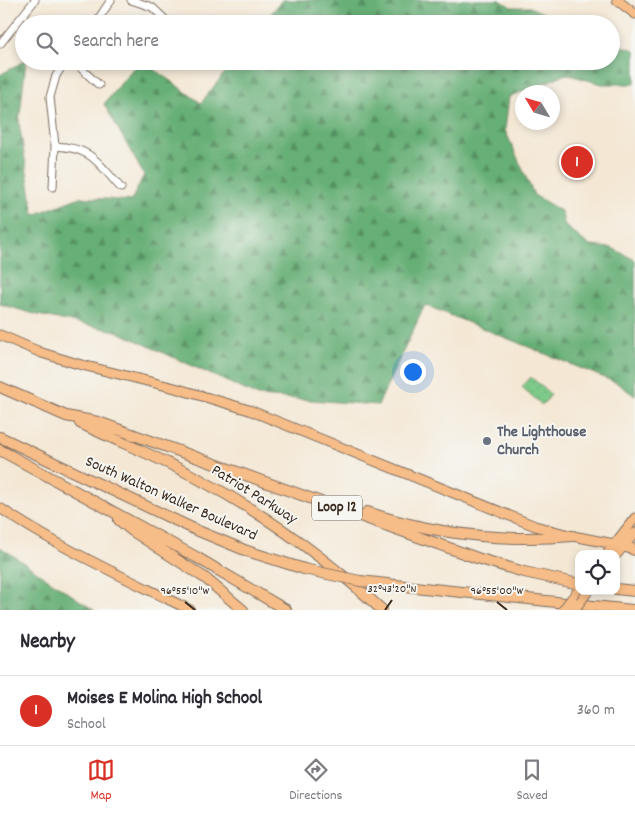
<!DOCTYPE html>
<meta charset="utf-8">
<style>
body{margin:0;font-family:Dekko,sans-serif;background:#f2f2f3;color:#2b2b33}
.controls{position:absolute;right:15px;bottom:15px;display:grid;overflow:hidden;border-radius:10px;box-shadow:0 2px 8px #0003}
.controls button{width:45px;height:45px;display:grid;place-items:center;padding:0;border:0;border-bottom:1px solid #e1e1e2;background:#fff;color:#2b2b33;font:25px sans-serif}
.compass{position:absolute;left:515px;top:85px;width:45px;height:45px;border-radius:50%;background:#fff;box-shadow:0 2px 8px #0003;rotate:308deg}
.you{position:absolute;left:412px;top:371px;width:18px;height:18px;margin:-12px;border:4px solid #fff;border-radius:50%;background:#1a73e8;box-shadow:0 0 0 8px #1a73e833}
.badge{display:grid;place-items:center;width:32px;height:32px;border-radius:50%;background:#d93025;color:#fff;font-size:16px;font-weight:700}
.pin{position:absolute;translate:-50% -50%;border:2px solid #fff;box-shadow:0 1px 5px #0006}
.list{margin:0;padding:0;list-style:none}
h2{display:flex;justify-content:space-between;align-items:center;height:65px;margin:0;padding:0 20px;font-size:21px}
h2 small{font-size:16px;font-weight:400;color:#7c7c81}
.list li{display:grid;grid-template-columns:32px 1fr auto;gap:15px;align-items:center;box-sizing:border-box;height:70px;padding:0 20px;border-top:1px solid #e1e1e2}
.list b{display:block;font-size:19px;white-space:nowrap}
.list p{margin:0;font-size:16px;white-space:nowrap;color:#7c7c81}
.list em{font-size:16px;font-style:normal;color:#7c7c81}
.icon{flex:none;width:28px;height:28px;fill:none;stroke:currentColor;stroke-width:2;stroke-linecap:round;stroke-linejoin:round}
.map{position:relative;flex:none;width:635px;height:610px;overflow:hidden}
.search{position:absolute;background:#fff;box-shadow:0 2px 8px #0003;left:15px;right:15px;top:15px;height:55px;display:flex;align-items:center;gap:12px;box-sizing:border-box;padding:0 18px;border-radius:28px;color:#7c7c81;font-size:19px}
.sheet{height:135px;background:#fff}
nav{display:flex;justify-content:space-around;align-items:center;box-sizing:border-box;height:70px;border-top:1px solid #e1e1e2;background:#fff;font-size:14px;color:#7c7c81}
nav a{display:grid;justify-items:center;gap:2px}
nav .on{color:#d93025}
.map>svg:first-child{display:block}
</style>
<div class="map">
<svg width="635" height="610" viewBox="0 0 635 610">
<defs>
<pattern id="forest-firs" width="22" height="20" patternUnits="userSpaceOnUse" patternTransform="scale(1.25)"><rect width="22" height="20" fill="#66af76"/><path d="M5 1l3.5 6h-7zM16 11l3.5 6h-7z" fill="#558f60"/></pattern>
<pattern id="park-dots" width="8" height="8" patternUnits="userSpaceOnUse" patternTransform="scale(1.25)"><rect width="8" height="8" fill="#7dcb8a"/><path d="M2 2h.1M6 6h.1" fill="none" stroke="#6dae77" stroke-width="1.8" stroke-linecap="round"/></pattern>
</defs>
<rect width="100%" height="100%" fill="#f6f6f2"/>
<filter id="ink" filterUnits="userSpaceOnUse"><feTurbulence type="fractalNoise" baseFrequency=".02" numOctaves="2"/><feDisplacementMap in="SourceGraphic" scale="10" xChannelSelector="R" yChannelSelector="G"/><feConvolveMatrix kernelMatrix="1 2 1 2 8 2 1 2 1" color-interpolation-filters="sRGB"/></filter>
<filter id="wash" filterUnits="userSpaceOnUse"><feTurbulence type="fractalNoise" baseFrequency=".0096" numOctaves="4" result="noise"/><feDisplacementMap in="SourceGraphic" scale="20" xChannelSelector="R" yChannelSelector="G"/><feGaussianBlur stdDeviation="1.12" result="paint"/><feColorMatrix in="noise" values="0 0 0 0 0 0 0 0 0 0 0 0 0 0 0 0 0 1.4 0 .05"/><feComposite in="paint" operator="in"/></filter>
<g filter="url(#wash)">
<rect width="100%" height="100%" fill="#f4e8d5"/>
<path fill="url(#forest-firs)" stroke="#506c4a" d="M 282,0 L 500,0 L 511,7 L 530,7 L 567,24 L 263,24 Z
M 611,43 L 635,50 L 635,84 L 602,84 L 566,74 L 509,97 L 505,130 L 534,195 L 561,211 L 565,226 L 590,246 L 612,248 L 635,260 L 635,396 L 617,383 L 425,305 L 378,405 L 258,396 L 116,331 L 38,315 L 0,304 L 0,75 L 24,61 L 26,61 L 19,123 L 34,215 L 80,197 L 131,201 L 144,175 L 104,104 L 139,61 L 143,61 L 201,103 L 234,61 L 611,61 Z
M 0,547 L 94,610 L 0,610 Z"/>
<path fill="url(#park-dots)" stroke="#5c7a54" d="M 531,377 L 551,395 L 542,405 L 522,387 Z"/>
</g>
<g filter="url(#ink)">
<g fill="none" stroke-linecap="round" stroke-linejoin="round">
<g stroke="#7c6c5e" stroke-width="9">
<path id="minor" d="M 131,0 L 152,7 L 170,24
M 95,24 L 111,0
M 0,44 L 35,0
M 73,61 L 99,85
M 55,146 C 93,148 97,162 121,188
M 53,187 L 55,146 L 50,97 L 56,76 L 65,61"/>
</g>
<g stroke="#7c6c5e" stroke-width="11">
<path id="major" d="M 617,0 L 635,14
M 0,335 L 42,353 L 78,364 L 175,388 L 249,410 L 535,526 L 573,536 L 624,546
M 0,508 C 59,548 126,578 190,610
M 607,554 L 635,518
M 616,555 L 635,533
M 572,598 L 579,590"/>
</g>
<g stroke="#7c6c5e" stroke-width="12">
<path id="highway" d="M 0,387 L 66,416 L 98,422 L 477,558 L 524,572 L 579,584
M 80,423 C 119,442 159,457 197,478 C 265,514 326,558 382,610
M 0,437 L 196,530 L 247,551 L 304,569
M 0,450 L 196,557 L 286,610
M 367,512 C 433,534 504,542 573,536
M 119,520 L 131,530 L 205,578 L 243,610
M 624,546 L 635,550
M 405,586 L 632,610
M 616,589 L 635,591"/>
</g>
<use href="#minor" stroke="#fff" stroke-width="7"/>
<use href="#major" stroke="#f7bd88" stroke-width="9"/>
<use href="#highway" stroke="#f7bd88" stroke-width="10"/>
<g stroke="#7c6c5e" stroke-width="11" stroke-linecap="butt">
<path id="major-bridge" d="M 563,610 L 572,598
M 574,610 L 588,591"/>
</g>
<g stroke="#7c6c5e" stroke-width="12" stroke-linecap="butt">
<path id="highway-bridge" d="M 304,569 L 360,581 L 405,586"/>
</g>
<use href="#major-bridge" stroke="#f7bd88" stroke-width="9"/>
<use href="#highway-bridge" stroke="#f7bd88" stroke-width="10"/>
</g>
</g>
<path fill="none" stroke="#3b2a1e" stroke-width="2" d="M 185,602 L 195,610M 497,602 L 507,610M 385,610 L 392,600"/>
<circle fill="#6b7280" stroke="#f6f6f2" stroke-width="2" cx="487" cy="441" r="5"/>
<g text-anchor="middle" dominant-baseline="central" stroke-width="4" stroke-linejoin="round" paint-order="stroke">
<rect fill="#f6f6f2" stroke="#73675e" stroke-width="1" x="312" y="495.5" width="50" height="25" rx="4"/>
<g font-size="15" font-weight="bold" fill="#3b2a1e">
<text x="337" y="508">Loop 12</text>
</g>
<g font-size="16" font-weight="bold" fill="#5b616d" stroke="#f6f6f2" text-anchor="start">
<text x="497" y="432">The Lighthouse<tspan x="497" dy="18">Church</tspan></text>
</g>
<g font-size="16" fill="#3b2a1e" stroke="#f6f6f2">
<text transform="translate(254 495) rotate(32)">Patriot Parkway</text>
<text transform="translate(171 499) rotate(24)">South Walton Walker Boulevard</text>
</g>
</g>
<g font-size="12" text-anchor="middle" fill="#3b2a1e" stroke="#f6f6f2" stroke-width="4" stroke-linejoin="round" paint-order="stroke">
<text x="392" y="592">32°43'20"N</text>
<text x="185" y="594">96°55'10"W</text>
<text x="497" y="594">96°55'00"W</text>
</g>
</svg>
<div class="controls">
<button><svg class="icon" aria-label="locate" viewBox="0 0 24 24"><circle cx="12" cy="12" r="6"/><path d="M12 2v4M12 18v4M2 12h4M18 12h4"/></svg></button>
</div>
<svg class="compass" viewBox="-18 -18 36 36"><path d="M0-13l5 13h-10z" fill="#e53935"/><path d="M0 13l5-13h-10z" fill="#7c7c81"/></svg>
<div class="you"></div>
<div class="pin badge" style="left:577px;top:162px">1</div>
<div class="search"><svg class="icon" aria-label="search" viewBox="0 0 24 24"><circle cx="10" cy="10" r="6"/><path d="M15 15l6 6"/></svg>Search here</div>
</div>
<section class="sheet">
<h2>Nearby<small></small></h2>
<ul class="list">
<li><span class="badge">1</span><div><b>Moises E Molina High School</b><p>School</p></div><em>360 m</em></li>
</ul>
</section>
<nav>
<a class="on"><svg class="icon" aria-label="map" viewBox="0 0 24 24"><path d="M3 6l6-2 6 2 6-2v14l-6 2-6-2-6 2zM9 4v14M15 6v14"/></svg>Map</a>
<a><svg class="icon" aria-label="directions" viewBox="0 0 24 24"><path d="M12 3l9 9-9 9-9-9zM9 14v-3h6M13 9l2 2-2 2"/></svg>Directions</a>
<a><svg class="icon" aria-label="saved" viewBox="0 0 24 24"><path d="M7 4h10v16l-5-4-5 4z"/></svg>Saved</a>
</nav>
